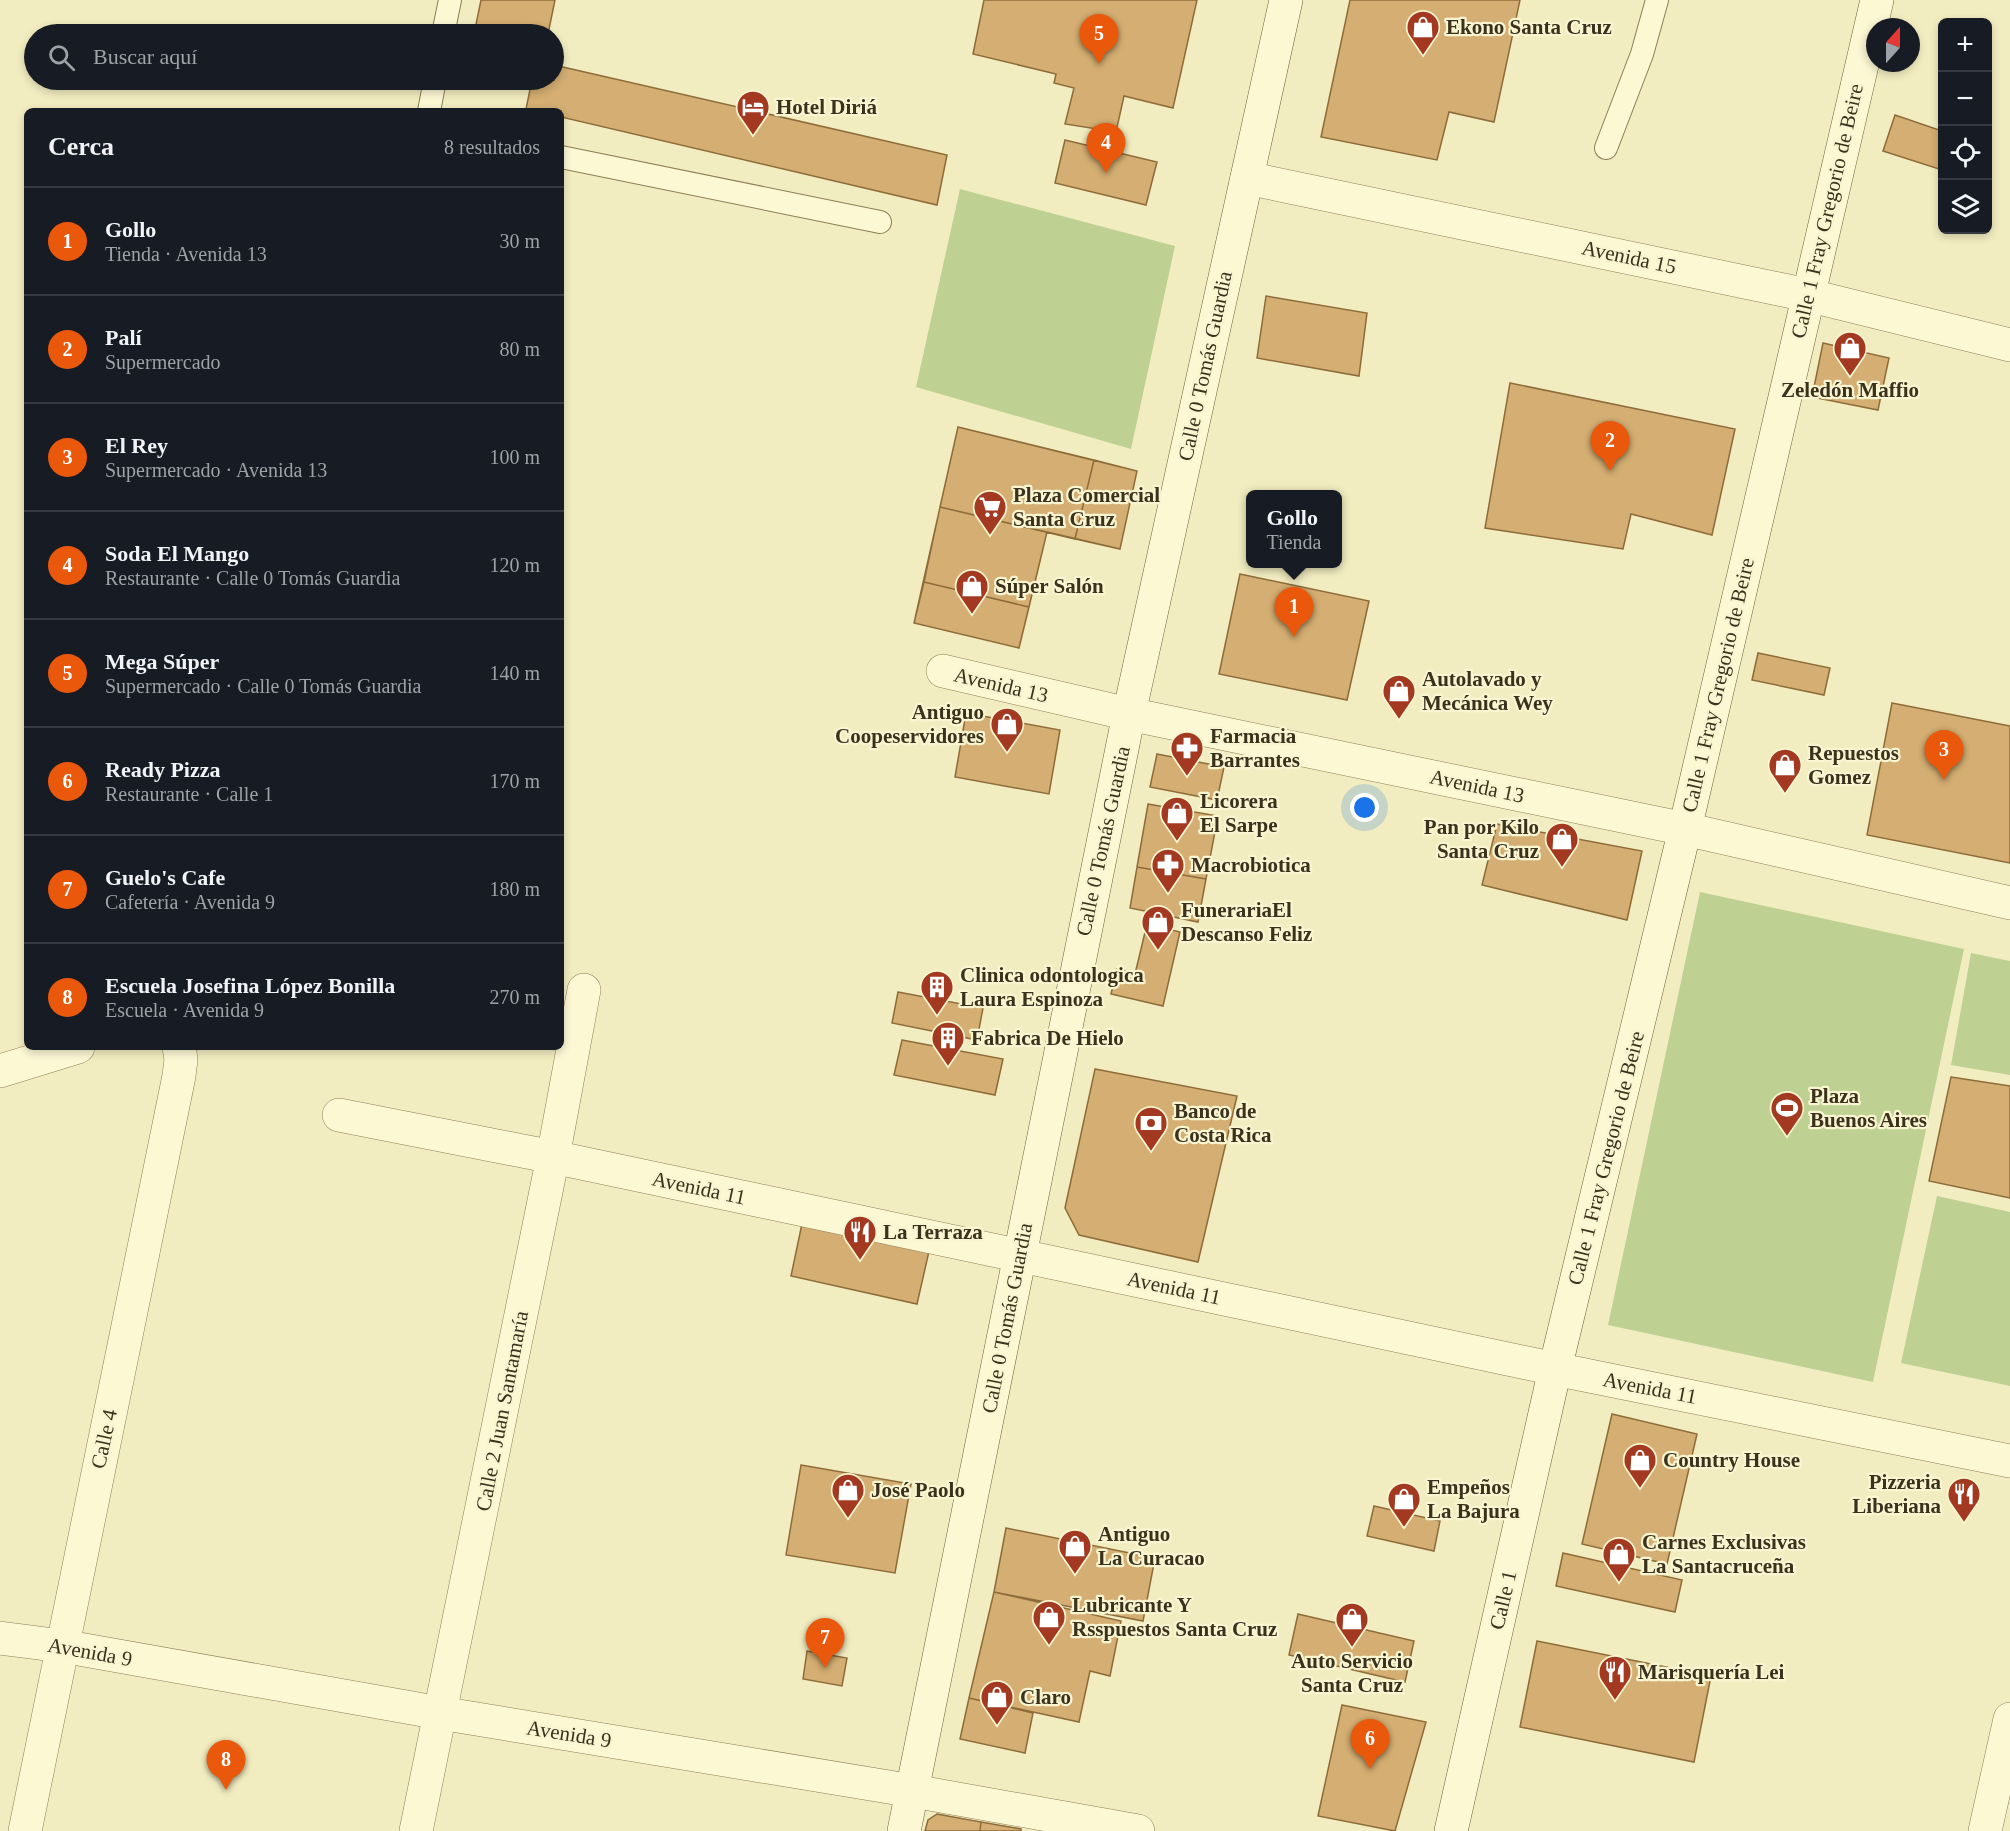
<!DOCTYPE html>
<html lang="es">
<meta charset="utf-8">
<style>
body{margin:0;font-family:Georgia,serif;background:#242831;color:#f1f3f6}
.controls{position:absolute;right:18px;top:18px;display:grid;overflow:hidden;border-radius:9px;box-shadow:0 3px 9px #0003}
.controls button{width:54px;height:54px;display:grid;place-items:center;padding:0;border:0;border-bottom:2px solid #363941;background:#171b24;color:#f1f3f6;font:30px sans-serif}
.compass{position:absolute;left:1866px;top:18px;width:54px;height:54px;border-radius:50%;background:#171b24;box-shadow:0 3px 9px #0003;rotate:21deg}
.you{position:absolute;left:1365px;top:808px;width:21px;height:21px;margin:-15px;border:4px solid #fff;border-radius:50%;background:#1a73e8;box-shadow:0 0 0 9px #1a73e833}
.badge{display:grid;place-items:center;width:39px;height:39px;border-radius:50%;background:#ea580c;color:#fff;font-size:20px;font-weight:700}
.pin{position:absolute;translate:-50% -50px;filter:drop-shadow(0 2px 3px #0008)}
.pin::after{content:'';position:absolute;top:32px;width:21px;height:18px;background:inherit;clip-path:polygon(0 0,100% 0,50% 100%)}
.popup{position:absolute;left:1246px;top:490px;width:96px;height:78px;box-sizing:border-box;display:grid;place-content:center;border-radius:9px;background:#171b24;filter:drop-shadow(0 2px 4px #0005);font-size:20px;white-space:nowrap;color:#9ea1a6}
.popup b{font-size:22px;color:#f1f3f6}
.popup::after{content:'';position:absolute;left:50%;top:100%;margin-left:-12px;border:12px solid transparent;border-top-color:#171b24}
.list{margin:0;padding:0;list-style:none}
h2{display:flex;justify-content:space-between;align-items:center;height:78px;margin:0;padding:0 24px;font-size:26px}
h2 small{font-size:20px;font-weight:400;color:#9ea1a6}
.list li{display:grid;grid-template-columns:39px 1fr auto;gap:18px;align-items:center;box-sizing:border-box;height:108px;padding:0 24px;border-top:2px solid #363941}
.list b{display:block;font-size:22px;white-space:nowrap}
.list p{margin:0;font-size:20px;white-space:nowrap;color:#9ea1a6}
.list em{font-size:20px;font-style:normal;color:#9ea1a6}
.icon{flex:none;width:33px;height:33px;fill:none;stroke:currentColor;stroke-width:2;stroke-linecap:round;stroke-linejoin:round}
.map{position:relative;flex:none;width:2010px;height:1831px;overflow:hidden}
.search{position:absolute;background:#171b24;box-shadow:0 3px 9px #0003;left:24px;top:24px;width:540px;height:66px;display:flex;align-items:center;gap:15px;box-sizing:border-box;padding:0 21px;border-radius:33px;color:#9ea1a6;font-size:22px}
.panel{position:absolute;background:#171b24;box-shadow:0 3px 9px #0003;left:24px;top:108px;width:540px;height:942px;border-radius:9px}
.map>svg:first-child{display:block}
</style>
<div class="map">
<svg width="2010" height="1831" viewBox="0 0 2010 1831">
<rect width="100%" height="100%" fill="#f2edc0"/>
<path fill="#bed193" d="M 960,189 L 1175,246 L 1131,449 L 916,387 Z
M 1700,892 L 1964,949 L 1873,1382 L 1608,1325 Z
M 1971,953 L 2010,961 L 2010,1075 L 1951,1065 Z
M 1937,1196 L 2010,1212 L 2010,1386 L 1901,1363 Z"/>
<path fill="#d4ae72" stroke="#8e6c39" stroke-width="1.5" d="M 481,0 L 555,0 L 548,34 L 474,34 Z
M 984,0 L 1197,0 L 1173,108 L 1124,96 L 1116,132 L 1065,124 L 1074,88 L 1054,83 L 1056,74 L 973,54 Z
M 1350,0 L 1520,0 L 1494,122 L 1449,112 L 1437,160 L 1321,137 Z
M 554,65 L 947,155 L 937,205 L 561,117 L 561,111 L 535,111 L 526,109 L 532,80 L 554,80 Z
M 1895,115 L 1942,131 L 1942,170 L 1883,151 Z
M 1065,140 L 1157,162 L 1146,205 L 1055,183 Z
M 1266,296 L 1367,313 L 1359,376 L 1257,358 Z
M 1823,343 L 1889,358 L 1878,410 L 1812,397 Z
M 1510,383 L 1735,429 L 1712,535 L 1631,514 L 1623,549 L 1485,528 Z
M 958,427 L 1137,471 L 1120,549 L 1047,532 L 1019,648 L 914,623 Z
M 958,427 L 1094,460 L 1075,539 L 940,507 Z
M 1094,460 L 1137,471 L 1120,549 L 1075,539 Z
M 940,507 L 1047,532 L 1029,607 L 924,582 Z
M 1240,574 L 1369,601 L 1347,700 L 1219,674 Z
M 924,582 L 1029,607 L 1019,648 L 914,623 Z
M 1758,653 L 1830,668 L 1824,695 L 1752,680 Z
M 1892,703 L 2010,726 L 2010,863 L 1867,835 Z
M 966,713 L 1060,730 L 1049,794 L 955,777 Z
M 1157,754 L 1224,767 L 1217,800 L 1150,787 Z
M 1148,804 L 1218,816 L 1206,879 L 1137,867 Z
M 1497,824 L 1642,851 L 1627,920 L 1482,885 Z
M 1137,867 L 1206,879 L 1198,922 L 1130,908 Z
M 1147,924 L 1180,932 L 1163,1006 L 1111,994 L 1117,969 L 1135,974 Z
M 898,992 L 983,1008 L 977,1040 L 892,1023 Z
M 902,1040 L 1003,1059 L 995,1095 L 894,1075 Z
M 1095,1069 L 1237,1096 L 1198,1262 L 1079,1235 L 1065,1208 Z
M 1951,1077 L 2010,1086 L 2010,1198 L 1929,1181 Z
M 803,1219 L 930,1247 L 917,1304 L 791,1276 Z
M 1612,1414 L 1697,1434 L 1667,1564 L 1582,1544 Z
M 801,1465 L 911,1484 L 895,1573 L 786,1555 Z
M 1374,1506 L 1440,1521 L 1434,1551 L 1367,1536 Z
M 1006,1528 L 1155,1558 L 1143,1621 L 994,1592 Z
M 1563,1553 L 1682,1580 L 1675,1612 L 1556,1586 Z
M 994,1592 L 1121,1621 L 1110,1676 L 1090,1671 L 1079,1722 L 969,1698 Z
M 1298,1614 L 1414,1641 L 1405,1682 L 1289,1655 Z
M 1537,1641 L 1711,1676 L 1694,1762 L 1520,1727 Z
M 807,1651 L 847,1658 L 842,1686 L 803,1679 Z
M 969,1698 L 1033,1713 L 1025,1753 L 960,1739 Z
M 1342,1705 L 1426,1722 L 1395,1831 L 1318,1816 Z
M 937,1814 L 981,1822 L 980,1831 L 925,1831 L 928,1820 Z
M 981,1822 L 1021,1829 L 1021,1831 L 980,1831 Z"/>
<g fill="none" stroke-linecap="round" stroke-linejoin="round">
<g stroke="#8d7e56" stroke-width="24">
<path id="lane" d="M 443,34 L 450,0
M 429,111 L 435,80
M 1606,148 L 1642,54 L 1657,0
M 561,157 L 880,222"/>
</g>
<g stroke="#8d7e56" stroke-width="34">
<path id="street" d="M 1247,178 L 1807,295 L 2010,345
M 943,671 L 1129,714 L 1685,829 L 2010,903
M 0,1071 L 78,1047
M 339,1115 L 553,1157 L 1555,1369 L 2010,1461
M 0,1638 L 62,1646 L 440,1713 L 913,1791 L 1138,1831
M 25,1831 L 179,1076 L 181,1059 L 179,1047
M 416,1831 L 553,1157 L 584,990
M 1985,1831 L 2010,1719"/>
</g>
<g stroke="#6f5e39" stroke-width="34">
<path id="secondary" d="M 904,1831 L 1129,714 L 1286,0
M 1451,1831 L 1555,1369 L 1685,829 L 1877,0"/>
</g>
<use href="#lane" stroke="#fcf8d4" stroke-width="22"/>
<use href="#street" stroke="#fcf8d4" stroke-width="33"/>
<use href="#secondary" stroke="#fcf8d4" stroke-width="33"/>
</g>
<defs>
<g id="shop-pin" transform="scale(1.725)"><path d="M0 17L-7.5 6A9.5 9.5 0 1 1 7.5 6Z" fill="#a23920" stroke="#f9f5d0"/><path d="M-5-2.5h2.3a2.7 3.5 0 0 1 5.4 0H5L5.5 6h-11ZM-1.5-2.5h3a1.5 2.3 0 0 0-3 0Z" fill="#fff"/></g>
<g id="hotel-pin" transform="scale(1.725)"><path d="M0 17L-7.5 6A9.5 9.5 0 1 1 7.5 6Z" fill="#a23920" stroke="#f9f5d0"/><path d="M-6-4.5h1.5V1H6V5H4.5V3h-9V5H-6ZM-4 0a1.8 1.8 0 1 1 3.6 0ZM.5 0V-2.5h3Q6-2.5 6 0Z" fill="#fff"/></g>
<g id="supermarket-pin" transform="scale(1.725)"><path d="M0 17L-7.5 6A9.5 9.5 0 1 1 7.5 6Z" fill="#a23920" stroke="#f9f5d0"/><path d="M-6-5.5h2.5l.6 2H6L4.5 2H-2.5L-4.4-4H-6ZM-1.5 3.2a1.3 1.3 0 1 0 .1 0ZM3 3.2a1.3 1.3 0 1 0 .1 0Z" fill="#fff"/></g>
<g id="pharmacy-pin" transform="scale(1.725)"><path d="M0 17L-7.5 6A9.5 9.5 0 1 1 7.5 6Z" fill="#a23920" stroke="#f9f5d0"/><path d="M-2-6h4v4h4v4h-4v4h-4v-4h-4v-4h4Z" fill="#fff"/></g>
<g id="building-pin" transform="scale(1.725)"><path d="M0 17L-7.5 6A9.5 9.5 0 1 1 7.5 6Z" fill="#a23920" stroke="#f9f5d0"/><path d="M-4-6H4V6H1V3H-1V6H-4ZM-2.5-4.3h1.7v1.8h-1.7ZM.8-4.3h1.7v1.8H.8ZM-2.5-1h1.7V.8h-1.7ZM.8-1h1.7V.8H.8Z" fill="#fff"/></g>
<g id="stadium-pin" transform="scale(1.725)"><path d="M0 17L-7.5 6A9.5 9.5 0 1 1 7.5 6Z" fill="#a23920" stroke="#f9f5d0"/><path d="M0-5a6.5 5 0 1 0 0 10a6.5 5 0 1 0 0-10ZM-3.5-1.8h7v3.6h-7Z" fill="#fff"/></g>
<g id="bank-pin" transform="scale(1.725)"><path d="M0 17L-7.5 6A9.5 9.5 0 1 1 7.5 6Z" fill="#a23920" stroke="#f9f5d0"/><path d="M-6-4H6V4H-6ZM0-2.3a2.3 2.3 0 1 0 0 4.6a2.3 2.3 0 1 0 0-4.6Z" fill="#fff"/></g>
<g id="restaurant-pin" transform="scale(1.725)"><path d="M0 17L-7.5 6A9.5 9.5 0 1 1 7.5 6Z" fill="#a23920" stroke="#f9f5d0"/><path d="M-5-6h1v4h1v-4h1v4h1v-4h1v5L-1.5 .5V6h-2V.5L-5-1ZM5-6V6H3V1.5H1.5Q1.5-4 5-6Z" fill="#fff"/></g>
</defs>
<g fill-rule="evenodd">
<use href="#shop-pin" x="1423" y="27"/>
<use href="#hotel-pin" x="753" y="107"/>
<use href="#shop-pin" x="1850" y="348"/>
<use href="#supermarket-pin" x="990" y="507"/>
<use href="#shop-pin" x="972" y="586"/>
<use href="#shop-pin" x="1399" y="691"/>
<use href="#shop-pin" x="1007" y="724"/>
<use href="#pharmacy-pin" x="1187" y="748"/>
<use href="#shop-pin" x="1785" y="765"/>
<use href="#shop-pin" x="1177" y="813"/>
<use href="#shop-pin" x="1562" y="839"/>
<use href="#pharmacy-pin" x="1168" y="865"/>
<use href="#shop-pin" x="1158" y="922"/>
<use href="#building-pin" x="937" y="987"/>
<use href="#building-pin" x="948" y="1038"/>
<use href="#stadium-pin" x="1787" y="1108"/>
<use href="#bank-pin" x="1151" y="1123"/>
<use href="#restaurant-pin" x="860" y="1232"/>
<use href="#shop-pin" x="1640" y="1460"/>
<use href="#shop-pin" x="848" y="1490"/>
<use href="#restaurant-pin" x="1964" y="1494"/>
<use href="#shop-pin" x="1404" y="1499"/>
<use href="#shop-pin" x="1075" y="1546"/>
<use href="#shop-pin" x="1619" y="1554"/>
<use href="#shop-pin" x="1049" y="1617"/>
<use href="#shop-pin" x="1352" y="1619"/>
<use href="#restaurant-pin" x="1615" y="1672"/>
<use href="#shop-pin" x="997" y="1697"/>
</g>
<g text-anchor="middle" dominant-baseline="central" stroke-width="4.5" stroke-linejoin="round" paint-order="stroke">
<g font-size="21" font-weight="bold" fill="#3b311c" stroke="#f9f5d0" text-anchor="start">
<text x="1446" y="27">Ekono Santa Cruz</text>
<text x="776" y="107">Hotel Diriá</text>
<text x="1850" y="390" text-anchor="middle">Zeledón Maffio</text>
<text x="1013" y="495">Plaza Comercial<tspan x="1013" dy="24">Santa Cruz</tspan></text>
<text x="995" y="586">Súper Salón</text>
<text x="1422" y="679">Autolavado y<tspan x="1422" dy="24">Mecánica Wey</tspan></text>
<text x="984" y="712" text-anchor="end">Antiguo<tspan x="984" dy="24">Coopeservidores</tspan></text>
<text x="1210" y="736">Farmacia<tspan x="1210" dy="24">Barrantes</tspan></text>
<text x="1808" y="753">Repuestos<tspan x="1808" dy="24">Gomez</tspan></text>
<text x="1200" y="801">Licorera<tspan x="1200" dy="24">El Sarpe</tspan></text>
<text x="1539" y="827" text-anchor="end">Pan por Kilo<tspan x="1539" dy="24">Santa Cruz</tspan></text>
<text x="1191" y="865">Macrobiotica</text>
<text x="1181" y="910">FunerariaEl<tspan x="1181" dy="24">Descanso Feliz</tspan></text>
<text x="960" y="975">Clinica odontologica<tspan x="960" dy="24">Laura Espinoza</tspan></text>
<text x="971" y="1038">Fabrica De Hielo</text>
<text x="1810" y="1096">Plaza<tspan x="1810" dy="24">Buenos Aires</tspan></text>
<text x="1174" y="1111">Banco de<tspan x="1174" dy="24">Costa Rica</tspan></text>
<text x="883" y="1232">La Terraza</text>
<text x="1663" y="1460">Country House</text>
<text x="1941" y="1482" text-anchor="end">Pizzeria<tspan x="1941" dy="24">Liberiana</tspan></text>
<text x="1427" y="1487">Empeños<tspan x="1427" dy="24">La Bajura</tspan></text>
<text x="871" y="1490">José Paolo</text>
<text x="1098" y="1534">Antiguo<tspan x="1098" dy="24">La Curacao</tspan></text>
<text x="1642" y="1542">Carnes Exclusivas<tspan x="1642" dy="24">La Santacruceña</tspan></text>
<text x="1072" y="1605">Lubricante Y<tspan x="1072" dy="24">Rsspuestos Santa Cruz</tspan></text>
<text x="1352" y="1661" text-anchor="middle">Auto Servicio<tspan x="1352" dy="24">Santa Cruz</tspan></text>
<text x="1638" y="1672">Marisquería Lei</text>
<text x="1020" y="1697">Claro</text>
</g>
<g font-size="21" fill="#3b311c" stroke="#f9f5d0">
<text transform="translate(1827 211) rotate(-77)">Calle 1 Fray Gregorio de Beire</text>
<text transform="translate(1629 257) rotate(12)">Avenida 15</text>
<text transform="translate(1205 366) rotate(-78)">Calle 0 Tomás Guardia</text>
<text transform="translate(1001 685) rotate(13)">Avenida 13</text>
<text transform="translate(1718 685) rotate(-77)">Calle 1 Fray Gregorio de Beire</text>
<text transform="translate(1477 786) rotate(12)">Avenida 13</text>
<text transform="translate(1103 841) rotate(-78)">Calle 0 Tomás Guardia</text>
<text transform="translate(1606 1158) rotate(-76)">Calle 1 Fray Gregorio de Beire</text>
<text transform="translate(699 1188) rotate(12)">Avenida 11</text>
<text transform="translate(1174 1288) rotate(12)">Avenida 11</text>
<text transform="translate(1007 1318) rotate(-79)">Calle 0 Tomás Guardia</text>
<text transform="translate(1650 1388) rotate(11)">Avenida 11</text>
<text transform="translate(502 1411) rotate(-79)">Calle 2 Juan Santamaría</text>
<text transform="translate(104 1439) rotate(-78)">Calle 4</text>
<text transform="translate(1503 1600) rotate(-77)">Calle 1</text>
<text transform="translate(90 1652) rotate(10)">Avenida 9</text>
<text transform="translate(569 1734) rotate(9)">Avenida 9</text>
</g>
</g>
</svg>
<div class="controls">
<button>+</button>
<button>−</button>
<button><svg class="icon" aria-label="locate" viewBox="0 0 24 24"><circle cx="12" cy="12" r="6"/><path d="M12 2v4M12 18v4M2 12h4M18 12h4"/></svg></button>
<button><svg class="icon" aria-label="layers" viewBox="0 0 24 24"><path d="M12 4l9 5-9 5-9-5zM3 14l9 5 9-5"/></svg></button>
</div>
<svg class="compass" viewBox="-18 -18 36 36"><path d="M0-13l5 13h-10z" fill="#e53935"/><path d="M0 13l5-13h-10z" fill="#9ea1a6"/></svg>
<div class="you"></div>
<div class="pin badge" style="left:1294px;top:637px">1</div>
<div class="popup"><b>Gollo</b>Tienda</div>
<div class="pin badge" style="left:1610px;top:471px">2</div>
<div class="pin badge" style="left:1944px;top:780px">3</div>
<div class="pin badge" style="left:1106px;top:173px">4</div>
<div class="pin badge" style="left:1099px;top:64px">5</div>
<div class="pin badge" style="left:1370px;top:1769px">6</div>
<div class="pin badge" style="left:825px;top:1668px">7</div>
<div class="pin badge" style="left:226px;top:1790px">8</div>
<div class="search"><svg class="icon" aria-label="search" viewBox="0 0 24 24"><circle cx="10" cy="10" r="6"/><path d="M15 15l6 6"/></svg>Buscar aquí</div>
<section class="panel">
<h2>Cerca<small>8 resultados</small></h2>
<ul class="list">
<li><span class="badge">1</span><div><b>Gollo</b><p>Tienda · Avenida 13</p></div><em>30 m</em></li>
<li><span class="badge">2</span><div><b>Palí</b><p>Supermercado</p></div><em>80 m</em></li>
<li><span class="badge">3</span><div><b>El Rey</b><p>Supermercado · Avenida 13</p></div><em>100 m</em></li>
<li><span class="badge">4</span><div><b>Soda El Mango</b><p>Restaurante · Calle 0 Tomás Guardia</p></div><em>120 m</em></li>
<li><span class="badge">5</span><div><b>Mega Súper</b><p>Supermercado · Calle 0 Tomás Guardia</p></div><em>140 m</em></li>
<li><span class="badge">6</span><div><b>Ready Pizza</b><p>Restaurante · Calle 1</p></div><em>170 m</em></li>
<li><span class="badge">7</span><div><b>Guelo's Cafe</b><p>Cafetería · Avenida 9</p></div><em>180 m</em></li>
<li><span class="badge">8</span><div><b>Escuela Josefina López Bonilla</b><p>Escuela · Avenida 9</p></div><em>270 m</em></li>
</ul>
</section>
</div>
